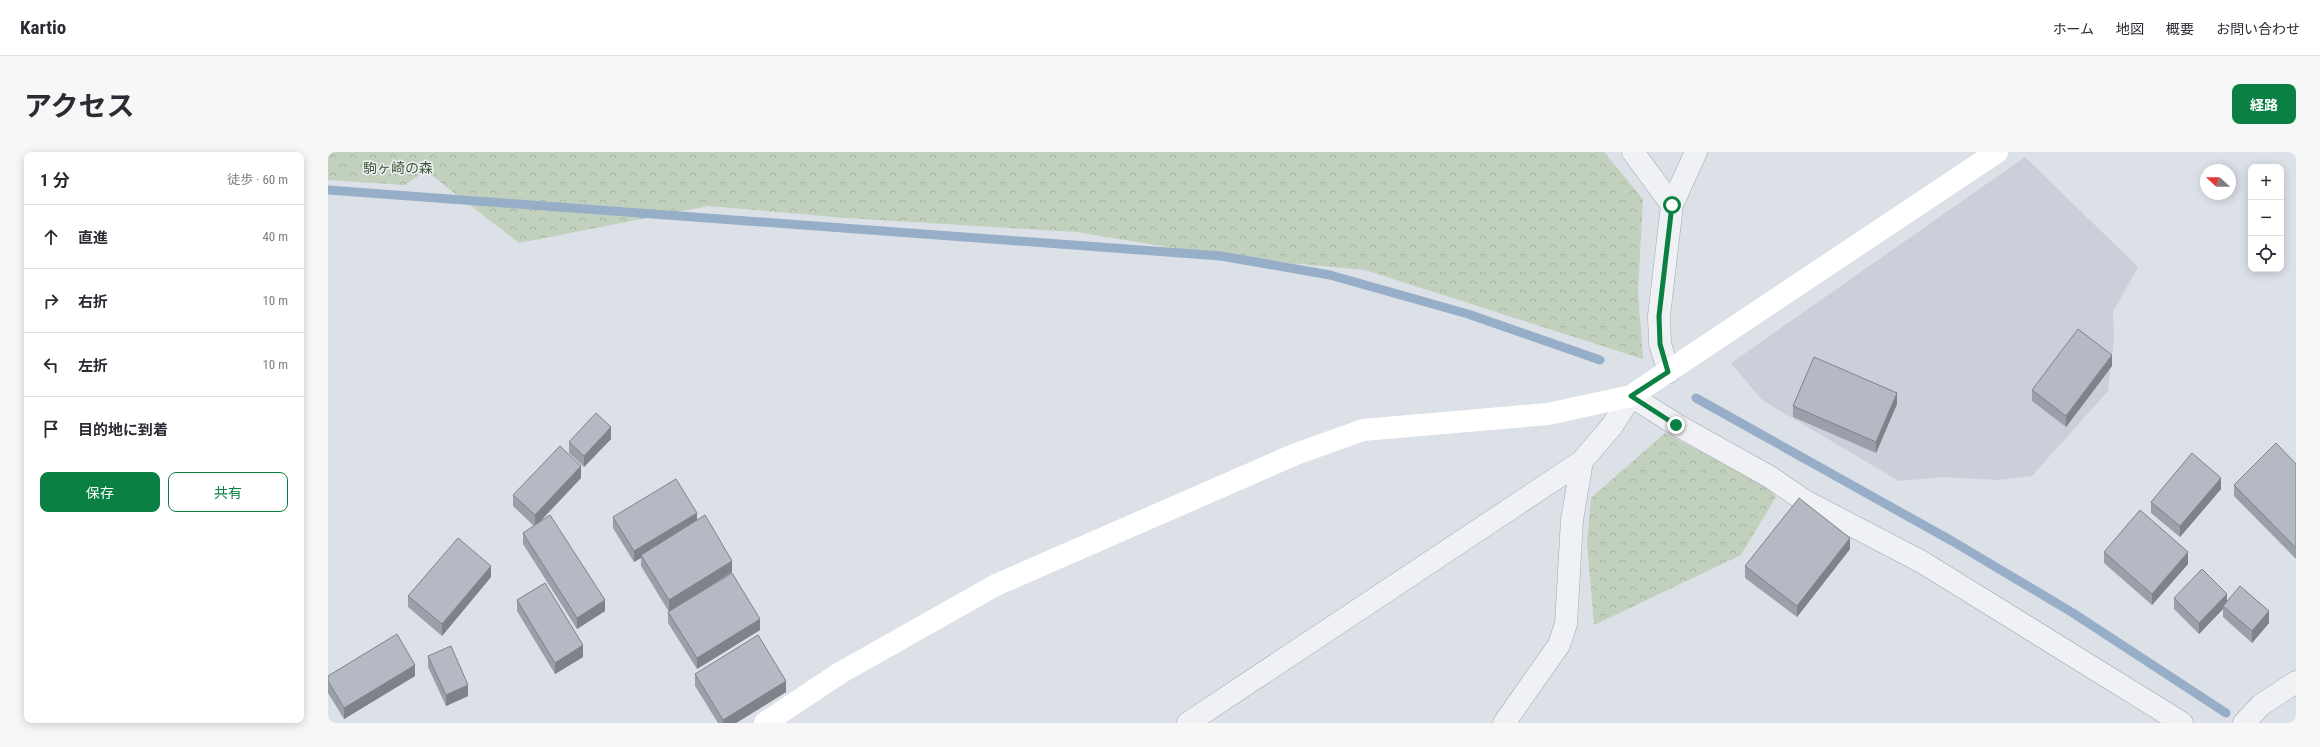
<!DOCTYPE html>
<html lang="ja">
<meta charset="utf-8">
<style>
body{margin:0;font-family:"Roboto Condensed","Noto Sans JP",sans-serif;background:#f7f7f7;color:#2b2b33}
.controls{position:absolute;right:12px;top:12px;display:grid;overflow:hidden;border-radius:8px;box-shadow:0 2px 10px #0003}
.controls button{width:36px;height:36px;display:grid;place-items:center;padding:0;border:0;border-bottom:1px solid #e1e1e2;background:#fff;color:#2b2b33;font:20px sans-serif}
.compass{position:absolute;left:1872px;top:12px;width:36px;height:36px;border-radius:50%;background:#fff;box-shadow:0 2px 10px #0003;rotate:291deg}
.stop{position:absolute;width:12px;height:12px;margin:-9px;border:3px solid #0b8043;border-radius:50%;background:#fff}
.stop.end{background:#0b8043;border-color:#fff;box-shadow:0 1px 4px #0008}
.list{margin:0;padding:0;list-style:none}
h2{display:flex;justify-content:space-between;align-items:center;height:52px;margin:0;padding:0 16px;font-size:17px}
h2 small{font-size:13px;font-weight:400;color:#7c7c81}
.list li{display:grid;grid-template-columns:26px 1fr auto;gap:12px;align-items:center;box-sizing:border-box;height:64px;padding:0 16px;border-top:1px solid #e1e1e2}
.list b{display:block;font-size:15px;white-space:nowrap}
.list em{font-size:13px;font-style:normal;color:#7c7c81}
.actions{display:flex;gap:8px;padding:12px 16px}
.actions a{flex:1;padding:9px 0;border:1px solid #0b8043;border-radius:8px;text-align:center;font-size:14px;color:#0b8043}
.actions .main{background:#0b8043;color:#fff}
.icon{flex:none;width:22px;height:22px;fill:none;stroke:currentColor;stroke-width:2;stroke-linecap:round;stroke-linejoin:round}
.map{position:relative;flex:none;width:1968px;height:571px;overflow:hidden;border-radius:8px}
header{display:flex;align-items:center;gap:24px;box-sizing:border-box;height:56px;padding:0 20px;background:#fff;border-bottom:1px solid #e1e1e2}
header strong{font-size:19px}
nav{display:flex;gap:22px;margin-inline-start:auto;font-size:14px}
.intro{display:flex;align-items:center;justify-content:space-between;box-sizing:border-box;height:96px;padding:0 24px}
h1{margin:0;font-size:28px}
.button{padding:10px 18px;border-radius:8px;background:#0b8043;color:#fff;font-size:14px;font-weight:700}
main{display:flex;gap:24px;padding:0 24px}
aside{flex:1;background:#fff;border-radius:8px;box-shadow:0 2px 10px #0003}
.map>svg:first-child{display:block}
</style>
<header>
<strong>Kartio</strong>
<nav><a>ホーム</a><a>地図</a><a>概要</a><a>お問い合わせ</a></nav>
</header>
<div class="intro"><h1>アクセス</h1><a class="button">経路</a></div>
<main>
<aside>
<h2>1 分<small>徒歩 · 60 m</small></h2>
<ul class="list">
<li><svg class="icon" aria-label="ahead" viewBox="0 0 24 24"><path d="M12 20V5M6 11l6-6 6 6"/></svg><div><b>直進</b></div><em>40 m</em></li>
<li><svg class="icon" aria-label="right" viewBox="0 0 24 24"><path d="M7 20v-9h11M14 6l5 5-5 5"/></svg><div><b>右折</b></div><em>10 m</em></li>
<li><svg class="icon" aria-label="left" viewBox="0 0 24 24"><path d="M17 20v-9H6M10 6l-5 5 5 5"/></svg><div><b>左折</b></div><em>10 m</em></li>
<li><svg class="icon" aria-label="arrive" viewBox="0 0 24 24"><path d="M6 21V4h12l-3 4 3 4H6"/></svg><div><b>目的地に到着</b></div></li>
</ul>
<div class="actions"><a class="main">保存</a><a>共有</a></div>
</aside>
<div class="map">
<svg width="1968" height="571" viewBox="0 0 1968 571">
<defs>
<pattern id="forest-crowns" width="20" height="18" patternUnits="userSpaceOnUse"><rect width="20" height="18" fill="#c2d1bd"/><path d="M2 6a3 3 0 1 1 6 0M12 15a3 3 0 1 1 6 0" fill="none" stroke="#a7b4a3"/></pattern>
</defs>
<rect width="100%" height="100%" fill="#dce0e7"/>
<path fill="#cacfd9" d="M 1697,5 L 1810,115 L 1785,160 L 1786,187 L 1780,239 L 1704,324 L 1671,328 L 1615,325 L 1571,329 L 1434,248 L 1403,211 Z"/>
<path fill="url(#forest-crowns)" d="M 0,0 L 1276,0 L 1315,47 L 1310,139 L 1315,207 L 1037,118 L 905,106 L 749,80 L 518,66 L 380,54 L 191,91 L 98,19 L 77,33 L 0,28 Z
M 1337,281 L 1441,335 L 1448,345 L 1413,403 L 1266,473 L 1259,392 L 1263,346 Z"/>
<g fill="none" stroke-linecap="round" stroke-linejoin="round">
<path stroke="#96aec8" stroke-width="9" d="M 0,38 L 893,104 L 1002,123 L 1140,162 L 1272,208
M 1368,246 L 1624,389 L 1745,461 L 1898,561"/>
<g stroke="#a2a7b1" stroke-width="23">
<path id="street" d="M 1305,0 L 1344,53 L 1331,164 L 1332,192 L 1341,220
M 1344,53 L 1368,0
M 860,571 L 1254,309 L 1284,274 L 1303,244 L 1349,273 L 1442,325 L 1477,349 L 1594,410 L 1854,571
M 1176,571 L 1231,493 L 1238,472 L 1244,368 L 1254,309
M 1916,571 L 1933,553 L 1968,530"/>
</g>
<use href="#street" stroke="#eff1f5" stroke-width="22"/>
<path stroke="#fff" stroke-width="22" d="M 437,571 L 512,521 L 668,433 L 968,302 L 1035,278 L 1220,262 L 1303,244 L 1669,0"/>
</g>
<path fill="#9b9fa9" d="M 1784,214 L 1738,275 L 1704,249 L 1704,238 Z
M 1569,252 L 1548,301 L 1465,265 L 1465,254 Z
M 283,287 L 256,315 L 241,301 L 241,290 Z
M 1968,312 L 1968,407 L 1906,344 L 1906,333 Z
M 253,326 L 210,371 L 277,459 L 249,477 L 195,392 L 195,381 L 206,374 L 185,354 L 185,343 Z
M 1893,337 L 1852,385 L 1823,361 L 1823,350 Z
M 285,365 L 369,368 L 404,420 L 341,460 L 313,414 L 313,406 L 306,410 L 285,376 Z
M 1522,397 L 1469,465 L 1417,426 L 1417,414 Z
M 1776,400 L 1860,412 L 1824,453 L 1776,411 Z
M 163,425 L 114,484 L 80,455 L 80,444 Z
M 1846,446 L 1899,449 L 1941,471 L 1924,491 L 1895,465 L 1895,457 L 1871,482 L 1846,457 Z
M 189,448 L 255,505 L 227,522 L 189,459 Z
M 340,460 L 432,478 L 369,517 L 340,471 Z
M 100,504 L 140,544 L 118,554 L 100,515 Z
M 367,522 L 458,540 L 408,571 L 390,571 L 367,534 Z
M 0,524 L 87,524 L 16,567 L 0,541 Z"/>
<path fill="#7e8289" d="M 1784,203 L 1784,214 L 1738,275 L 1738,264 Z
M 1569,241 L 1569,252 L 1548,301 L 1548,290 Z
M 283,275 L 283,287 L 256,315 L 256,304 Z
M 253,314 L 253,326 L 207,375 L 207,363 Z
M 1893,326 L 1893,337 L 1852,385 L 1852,374 Z
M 369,361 L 369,372 L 313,403 L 313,406 L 306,410 L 306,399 Z
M 1522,386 L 1522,397 L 1469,465 L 1469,454 Z
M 1860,400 L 1860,412 L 1824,453 L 1824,442 Z
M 404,409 L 404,420 L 341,460 L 341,448 Z
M 163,414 L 163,425 L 114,484 L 114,472 Z
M 1899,442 L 1899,453 L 1895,454 L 1895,457 L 1871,482 L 1871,471 Z
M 277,448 L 277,459 L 249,477 L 249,466 Z
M 1941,459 L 1941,471 L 1924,491 L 1924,479 Z
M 432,467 L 432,478 L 369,517 L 369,506 Z
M 255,493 L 255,505 L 227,522 L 227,511 Z
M 87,513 L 87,524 L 16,567 L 16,556 Z
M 458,529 L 458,540 L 408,571 L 395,571 L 395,568 Z
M 140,533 L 140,544 L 118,554 L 118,543 Z"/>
<path fill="#b4b9c4" stroke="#7e8289" d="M 1750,177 L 1784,203 L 1738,264 L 1704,238 Z
M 1486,205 L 1569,241 L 1548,290 L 1465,254 Z
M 268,261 L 283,275 L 256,304 L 241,290 Z
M 1948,291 L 1968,312 L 1968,396 L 1906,333 Z
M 232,294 L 253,314 L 207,363 L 185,343 Z
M 1864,301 L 1893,326 L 1852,374 L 1823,350 Z
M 348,327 L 369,361 L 306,399 L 285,365 Z
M 1471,346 L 1522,386 L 1469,454 L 1417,414 Z
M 1812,358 L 1860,400 L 1824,442 L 1776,400 Z
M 222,363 L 277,448 L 249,466 L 195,381 Z
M 377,363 L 404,409 L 341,448 L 313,403 Z
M 130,386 L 163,414 L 114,472 L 80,444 Z
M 1874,417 L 1899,442 L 1871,471 L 1846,446 Z
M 404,421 L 432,467 L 369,506 L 340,460 Z
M 217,431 L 255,493 L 227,511 L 189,448 Z
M 1912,434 L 1941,459 L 1924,479 L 1895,454 Z
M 69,482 L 87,513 L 16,556 L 0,529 L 0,524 Z
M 430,483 L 458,529 L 395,568 L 367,522 Z
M 123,494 L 140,533 L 118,543 L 100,504 Z"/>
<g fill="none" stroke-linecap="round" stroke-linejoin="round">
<path stroke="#0b8043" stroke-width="5" d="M 1344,53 L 1331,164 L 1332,192 L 1340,220 L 1303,244 L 1348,273"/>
</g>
<g text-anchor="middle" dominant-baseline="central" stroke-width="3" stroke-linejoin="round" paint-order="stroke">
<g font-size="14" fill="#3a5933" stroke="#eceff4">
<text x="70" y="16">駒ヶ崎の森</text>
</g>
</g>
</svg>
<div class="controls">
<button>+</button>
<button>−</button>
<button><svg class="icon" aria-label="locate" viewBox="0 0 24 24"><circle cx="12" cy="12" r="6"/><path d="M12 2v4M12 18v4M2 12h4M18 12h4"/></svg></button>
</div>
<svg class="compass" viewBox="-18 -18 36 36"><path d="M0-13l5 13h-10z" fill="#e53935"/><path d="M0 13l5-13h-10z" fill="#7c7c81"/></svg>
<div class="stop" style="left:1344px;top:53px"></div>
<div class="stop end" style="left:1348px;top:273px"></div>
</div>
</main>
